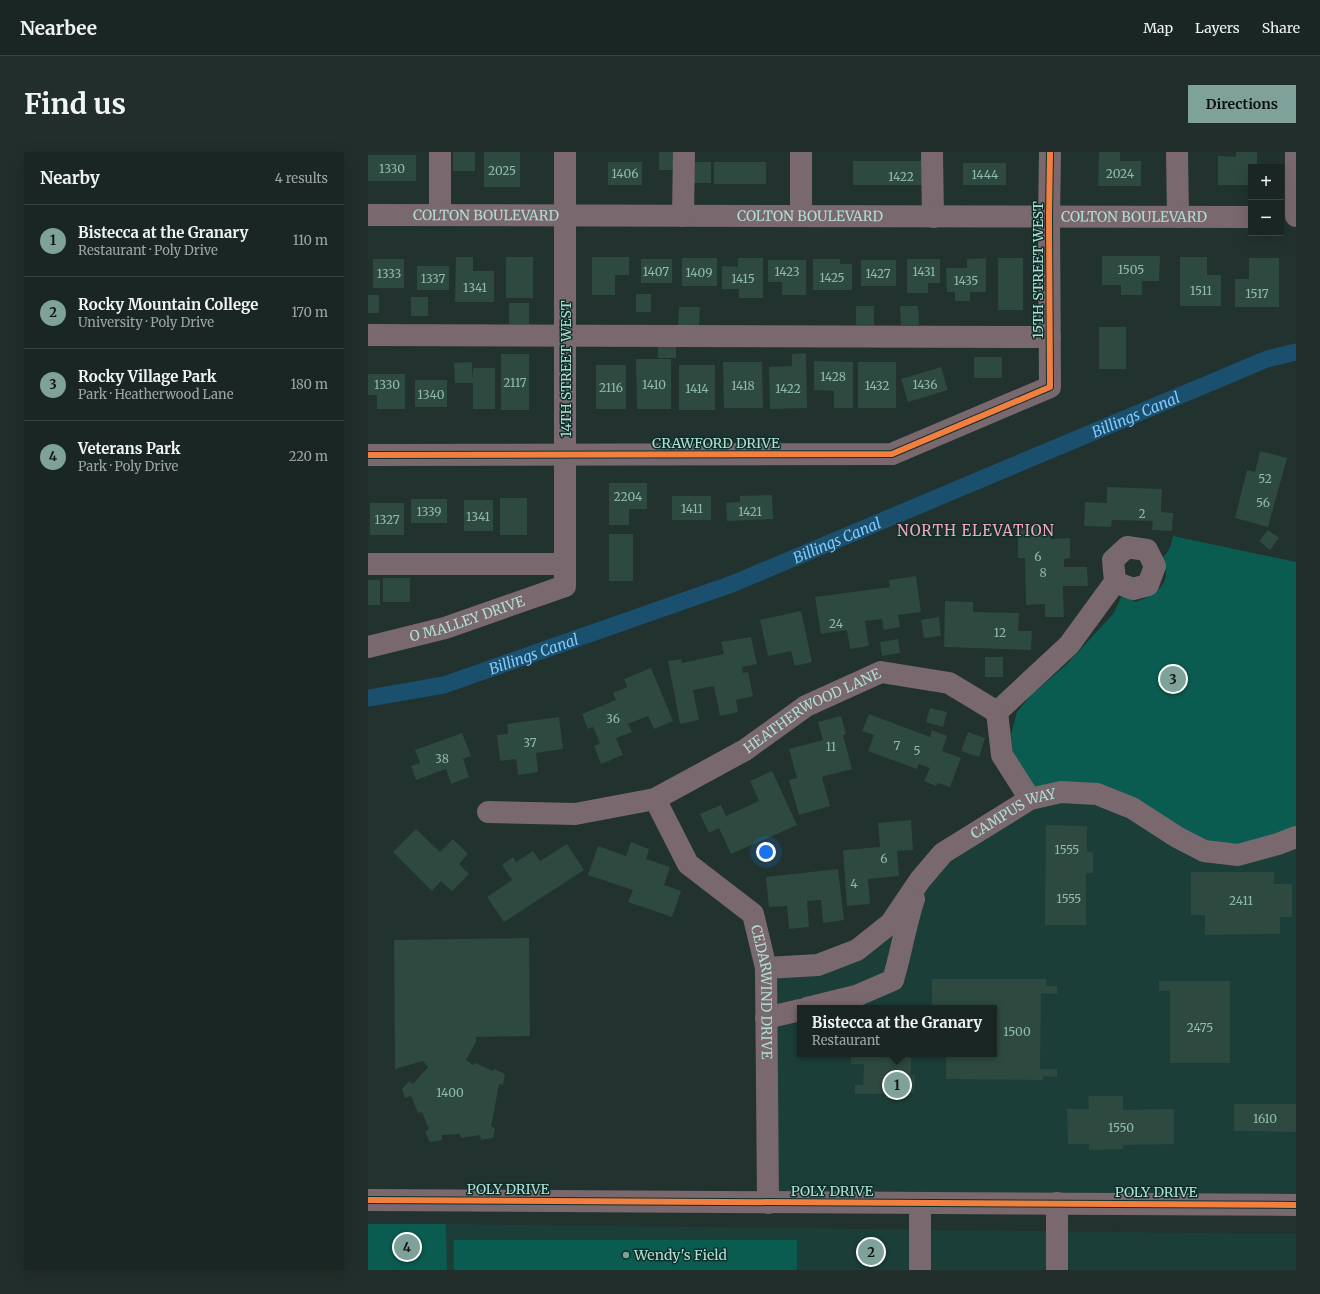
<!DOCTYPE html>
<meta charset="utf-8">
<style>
body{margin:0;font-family:Merriweather,serif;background:#222e2b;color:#f1f3f6}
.controls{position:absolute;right:12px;top:12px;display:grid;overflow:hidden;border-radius:0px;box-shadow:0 4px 16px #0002}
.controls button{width:36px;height:36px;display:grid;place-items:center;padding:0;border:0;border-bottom:1px solid #374341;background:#192623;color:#f1f3f6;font:20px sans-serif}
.you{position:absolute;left:398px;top:700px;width:14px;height:14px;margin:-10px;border:3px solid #fff;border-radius:50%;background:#1a73e8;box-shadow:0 0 0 6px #1a73e833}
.badge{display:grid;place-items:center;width:26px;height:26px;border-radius:50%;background:#7ea29a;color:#111;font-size:13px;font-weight:700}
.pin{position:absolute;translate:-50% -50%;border:2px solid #fff;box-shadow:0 1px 4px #0006}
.popup{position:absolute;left:429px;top:853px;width:200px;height:52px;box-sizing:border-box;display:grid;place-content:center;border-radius:0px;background:#192623;filter:drop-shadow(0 1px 3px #0005);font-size:13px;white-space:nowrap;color:#9fa5a6}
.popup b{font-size:15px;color:#f1f3f6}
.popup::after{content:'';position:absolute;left:50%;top:100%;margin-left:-8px;border:8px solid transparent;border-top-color:#192623}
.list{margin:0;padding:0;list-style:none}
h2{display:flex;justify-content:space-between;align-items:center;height:52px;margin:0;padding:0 16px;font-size:17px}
h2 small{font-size:13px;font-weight:400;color:#9fa5a6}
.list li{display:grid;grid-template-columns:26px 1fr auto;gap:12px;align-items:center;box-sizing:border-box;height:72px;padding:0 16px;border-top:1px solid #374341}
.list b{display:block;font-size:15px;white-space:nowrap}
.list p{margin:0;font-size:13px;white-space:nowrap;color:#9fa5a6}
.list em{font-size:13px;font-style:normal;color:#9fa5a6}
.map{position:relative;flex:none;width:928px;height:1118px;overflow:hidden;border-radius:0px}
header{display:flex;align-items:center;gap:24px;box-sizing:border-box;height:56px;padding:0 20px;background:#192623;border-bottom:1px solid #374341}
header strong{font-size:19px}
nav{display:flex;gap:22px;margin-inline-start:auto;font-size:14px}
.intro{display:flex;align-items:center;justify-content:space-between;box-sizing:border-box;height:96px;padding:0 24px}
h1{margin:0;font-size:28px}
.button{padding:10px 18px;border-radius:0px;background:#7ea29a;color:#111;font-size:14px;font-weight:700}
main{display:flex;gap:24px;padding:0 24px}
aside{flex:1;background:#192623;border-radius:0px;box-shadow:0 4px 16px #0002}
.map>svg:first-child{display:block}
</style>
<header>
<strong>Nearbee</strong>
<nav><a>Map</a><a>Layers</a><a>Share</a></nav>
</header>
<div class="intro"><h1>Find us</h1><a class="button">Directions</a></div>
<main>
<aside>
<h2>Nearby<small>4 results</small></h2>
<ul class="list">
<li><span class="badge">1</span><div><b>Bistecca at the Granary</b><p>Restaurant · Poly Drive</p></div><em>110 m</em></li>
<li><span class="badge">2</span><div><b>Rocky Mountain College</b><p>University · Poly Drive</p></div><em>170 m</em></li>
<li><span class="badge">3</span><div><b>Rocky Village Park</b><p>Park · Heatherwood Lane</p></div><em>180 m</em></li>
<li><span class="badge">4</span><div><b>Veterans Park</b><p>Park · Poly Drive</p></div><em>220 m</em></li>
</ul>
</aside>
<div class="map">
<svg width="928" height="1118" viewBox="0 0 928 1118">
<rect width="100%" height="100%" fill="#21322f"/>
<path fill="#1c3e38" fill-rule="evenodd" d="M 693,640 L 928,684 L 928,1053 L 400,1051 L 398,816 L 489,798 L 552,728 ZM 432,856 L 626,856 L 626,902 L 432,902 Z
M 78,1072 L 928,1082 L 928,1118 L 79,1118 Z"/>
<path fill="#0a5c50" d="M 805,384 L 928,410 L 928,677 L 878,694 L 829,688 L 795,668 L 670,637 L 665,634 L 646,607 L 643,583 L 649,560 L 664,542 L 698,513 L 746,461 L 754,443 L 768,450 C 782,445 803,434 797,415 C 796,412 794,409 792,407 C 801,402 803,393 805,384 Z
M 0,1072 L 78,1072 L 79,1118 L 0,1118 Z
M 86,1088 L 429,1088 L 429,1118 L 86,1118 Z"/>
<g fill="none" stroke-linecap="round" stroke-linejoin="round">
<path stroke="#1a4f6e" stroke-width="17" id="s1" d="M 0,546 L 76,533 L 364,432 L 899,207 L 928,200"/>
</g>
<path fill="#2e493f" d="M 85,0 L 107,0 L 107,19 L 85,19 Z
M 116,0 L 152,0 L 152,35 L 116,35 Z
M 291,0 L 309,0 L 309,18 L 291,18 Z
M 731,0 L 752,0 L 752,9 L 773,9 L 773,34 L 730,34 Z
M 868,0 L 889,0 L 889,15 L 883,15 L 883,33 L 850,33 L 850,4 L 868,5 Z
M 0,3 L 48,3 L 48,29 L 0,29 Z
M 485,9 L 555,9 L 555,33 L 485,33 Z
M 240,10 L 274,10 L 274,33 L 240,33 Z
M 326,10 L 343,10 L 343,31 L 326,31 Z
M 346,10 L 398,10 L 398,32 L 346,32 Z
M 595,11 L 638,11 L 638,33 L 595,33 Z
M 734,104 L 792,104 L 791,129 L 774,129 L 774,143 L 753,143 L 753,133 L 734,133 Z
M 88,105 L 105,105 L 105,119 L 126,119 L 126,150 L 87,150 Z
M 138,105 L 165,105 L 165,146 L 138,146 Z
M 224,105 L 261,105 L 261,123 L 247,123 L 247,143 L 224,143 Z
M 812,105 L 839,105 L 839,123 L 853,123 L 853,154 L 812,154 Z
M 314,106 L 349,106 L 349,134 L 314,134 Z
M 370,106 L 395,106 L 395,146 L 371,146 L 371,137 L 354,137 L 354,114 L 370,115 Z
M 618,106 L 618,140 L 602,140 L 602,149 L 587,149 L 587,140 L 579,140 L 578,116 L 599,116 L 599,107 Z
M 630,106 L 655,106 L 655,158 L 630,158 Z
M 881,106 L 911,106 L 911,155 L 867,155 L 867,127 L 881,127 Z
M 5,107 L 36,107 L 36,136 L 5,136 Z
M 273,107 L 304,107 L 304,131 L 273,131 Z
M 445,107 L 472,107 L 472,112 L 484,112 L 484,138 L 445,138 Z
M 539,107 L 572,107 L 572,131 L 560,131 L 560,141 L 539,141 Z
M 400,108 L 438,108 L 438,143 L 414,143 L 414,130 L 400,130 Z
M 493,108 L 528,108 L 528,134 L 493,134 Z
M 49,114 L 81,114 L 81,138 L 49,138 Z
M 268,142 L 283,142 L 283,160 L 268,160 Z
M 0,143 L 11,143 L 11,161 L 0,161 Z
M 43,145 L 60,145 L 60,164 L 43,164 Z
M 141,151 L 161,151 L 161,172 L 141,172 Z
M 488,154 L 506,154 L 506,173 L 488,173 Z
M 532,154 L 550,154 L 551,173 L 533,173 Z
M 311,155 L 332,155 L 331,174 L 310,174 Z
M 731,175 L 758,175 L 758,217 L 731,217 Z
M 290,194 L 308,194 L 308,206 L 290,206 Z
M 438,201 L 439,256 L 402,257 L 401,215 L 424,214 L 424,202 Z
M 133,202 L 161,202 L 161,258 L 133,258 Z
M 606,205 L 634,205 L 634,226 L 606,226 Z
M 268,207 L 303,207 L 303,257 L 269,257 Z
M 446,209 L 485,210 L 485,256 L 466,256 L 466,239 L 446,238 Z
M 104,210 L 104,227 L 105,216 L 127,216 L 127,257 L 105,257 L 105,231 L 87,231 L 86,211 Z
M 355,210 L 394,210 L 395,256 L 356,256 Z
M 490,210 L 528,210 L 528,256 L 490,256 Z
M 228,213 L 258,213 L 258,257 L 228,257 Z
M 311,213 L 347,213 L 347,258 L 311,258 Z
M 573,215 L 580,238 L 540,250 L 533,227 Z
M 0,222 L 37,222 L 37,257 L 9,257 L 9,243 L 0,243 Z
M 47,228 L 79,228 L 79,255 L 47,255 Z
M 892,299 L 919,306 L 900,375 L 867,366 L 879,318 L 887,320 Z
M 241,331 L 279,331 L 279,357 L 261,357 L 261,373 L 241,373 Z
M 739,335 L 794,337 L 793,360 L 805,361 L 804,379 L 784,378 L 785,369 L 744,368 L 743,375 L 716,374 L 717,350 L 739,351 Z
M 404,343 L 405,367 L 359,369 L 358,351 L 372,350 L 372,344 Z
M 304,344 L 343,344 L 343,368 L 304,368 Z
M 132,346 L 159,346 L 159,383 L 132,383 Z
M 43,347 L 79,347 L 79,371 L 43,371 Z
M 96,348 L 125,348 L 125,379 L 96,379 Z
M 2,351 L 36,351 L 36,383 L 2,383 Z
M 672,373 L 672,381 L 683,381 L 683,387 L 702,386 L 702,406 L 696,407 L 696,415 L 719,415 L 720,434 L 695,434 L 696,465 L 677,465 L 677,452 L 658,453 L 657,406 L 650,406 L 650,374 Z
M 900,378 L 911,386 L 902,398 L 891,389 Z
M 241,382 L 265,382 L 265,429 L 241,429 Z
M 548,424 L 553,460 L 530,463 L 532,475 L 516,478 L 514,467 L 497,469 L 501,494 L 482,497 L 479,478 L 453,482 L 447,445 L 522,435 L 521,428 Z
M 15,426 L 42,426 L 42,450 L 15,450 Z
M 0,428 L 12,428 L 12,453 L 0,453 Z
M 577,449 L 605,450 L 605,460 L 651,461 L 650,479 L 664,479 L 663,498 L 576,495 Z
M 433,459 L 444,510 L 427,514 L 423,499 L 400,504 L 392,468 Z
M 571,465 L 573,484 L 556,486 L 553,468 Z
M 383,485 L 389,512 L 374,515 L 375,521 L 380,520 L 385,544 L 368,548 L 370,560 L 352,564 L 346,534 L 325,538 L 331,568 L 312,572 L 300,509 L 313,507 L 314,511 L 356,502 L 353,490 Z
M 530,487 L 532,501 L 514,504 L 512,490 Z
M 617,505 L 635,505 L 635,525 L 617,525 Z
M 283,516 L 305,569 L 286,577 L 280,564 L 260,572 L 264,580 L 248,586 L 255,603 L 233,612 L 226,594 L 232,591 L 225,575 L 220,577 L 214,562 L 248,548 L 245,541 L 259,535 L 256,527 Z
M 562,556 L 579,560 L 575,575 L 558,570 Z
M 501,562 L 562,585 L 564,578 L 579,584 L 574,599 L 593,606 L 582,635 L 570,631 L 568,634 L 556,629 L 562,616 L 551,612 L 549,617 L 500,599 L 506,583 L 494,579 Z
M 473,564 L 478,582 L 475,583 L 484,617 L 454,625 L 462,654 L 431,663 L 421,628 L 429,626 L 421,597 L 455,588 L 450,570 Z
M 191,565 L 195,597 L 168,601 L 170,620 L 150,623 L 148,607 L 132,609 L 129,583 L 140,582 L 139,572 Z
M 600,580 L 617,586 L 611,605 L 593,599 Z
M 94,581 L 103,604 L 95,607 L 101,625 L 83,632 L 78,617 L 48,628 L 43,614 L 52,611 L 47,598 Z
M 404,619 L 429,673 L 363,702 L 351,676 L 341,681 L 332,662 L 353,653 L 358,664 L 391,649 L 382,629 Z
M 543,668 L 545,698 L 529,699 L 531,724 L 500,727 L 502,752 L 479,754 L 475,698 L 512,695 L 510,671 Z
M 678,673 L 719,674 L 719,700 L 725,700 L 725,721 L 718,721 L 718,773 L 677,773 Z
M 48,677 L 72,700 L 85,687 L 100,702 L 91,712 L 101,722 L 84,739 L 73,729 L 64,739 L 25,700 Z
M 263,690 L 281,697 L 278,707 L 302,715 L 296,733 L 313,739 L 304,765 L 260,750 L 265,738 L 220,723 L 230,694 L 258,704 Z
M 199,692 L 216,718 L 136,770 L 119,745 L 144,728 L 134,713 L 145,705 L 148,710 L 165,699 L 172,709 Z
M 470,717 L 476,768 L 455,771 L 453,748 L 439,749 L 441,775 L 421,777 L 419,754 L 401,755 L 398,725 Z
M 823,720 L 906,720 L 906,732 L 924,732 L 924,765 L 912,765 L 912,782 L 837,783 L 837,763 L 823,763 Z
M 161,786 L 162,884 L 108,885 L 108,890 L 98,908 L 105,913 L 107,911 L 125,919 L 126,917 L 137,922 L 135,933 L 131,932 L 123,975 L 127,976 L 125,986 L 113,988 L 112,983 L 93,986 L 92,982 L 74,983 L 74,988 L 62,990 L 57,980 L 61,977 L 54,960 L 50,961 L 43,944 L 37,946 L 34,937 L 41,929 L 45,932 L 60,915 L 55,909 L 27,917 L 26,788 Z
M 564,827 L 678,827 L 678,834 L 689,834 L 689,842 L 673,841 L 672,917 L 689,917 L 689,925 L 675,924 L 675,928 L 578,927 L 578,902 L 626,902 L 626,856 L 564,856 Z
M 791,829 L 862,829 L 862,911 L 802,911 L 802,839 L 791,839 Z
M 483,902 L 535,902 L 538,905 L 541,905 L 543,907 L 543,923 L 547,923 L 546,941 L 531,941 L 531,946 L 517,946 L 517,942 L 487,942 L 487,933 L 495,933 L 496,912 L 483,912 Z
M 720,944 L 755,944 L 755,958 L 806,957 L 806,992 L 755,993 L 755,997 L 721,998 L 721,992 L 700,992 L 699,957 L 721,957 Z
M 866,952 L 928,952 L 928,980 L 866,979 Z"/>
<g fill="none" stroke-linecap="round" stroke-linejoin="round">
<g stroke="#79686e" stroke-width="22">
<path d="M 72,0 L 72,63"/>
<path d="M 433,0 L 433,64"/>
<path d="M 564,0 L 565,65"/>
<path d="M 809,0 L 810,65"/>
<path d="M 928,0 L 928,64"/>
<path id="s2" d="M 0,63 L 883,65"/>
<path d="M 315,64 L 316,0"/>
<path d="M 0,183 L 682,185"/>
<path d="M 0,303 L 524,302 L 682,235 L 681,65 L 682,0"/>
<path d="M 0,412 L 197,412"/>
<path id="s3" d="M 0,495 L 77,476 L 197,434 L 197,0"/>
<path id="s4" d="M 287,647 L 320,712 L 385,762 L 398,816 L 400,1051"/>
<path d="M 662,647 L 634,603 L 629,560 L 701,493 L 747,430 L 745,408 L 759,395 L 779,398 L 787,414 L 780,433 L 765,437 L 747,430"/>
<path id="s5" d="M 120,660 L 207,662 L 287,647 L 377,598 L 438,554 L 513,520 L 581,531 L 629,560"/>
<path id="s6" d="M 398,816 L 450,813 L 489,798 L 523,771 L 552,728 L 575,701 L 662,647 L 693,640 L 729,642 L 764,656 L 809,685 L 836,699 L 870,703 L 910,692 L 928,685"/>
<path d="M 439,856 L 488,844 L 525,828 C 533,802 537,774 546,747"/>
<path d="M 398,866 L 432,858"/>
<path d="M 0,1048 L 928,1053"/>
<path d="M 552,1118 L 552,1052"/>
<path d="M 689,1118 L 689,1051"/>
</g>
<g stroke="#0e2f29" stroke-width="8">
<path id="cycleway" d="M 0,303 L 524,302 L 682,235 L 681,65 L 682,0
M 0,1048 L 928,1053"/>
</g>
<use href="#cycleway" stroke="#f27e40" stroke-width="6"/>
</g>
<circle fill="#7ea29a" stroke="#0e2f29" stroke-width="1.5" cx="258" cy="1103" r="4"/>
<g text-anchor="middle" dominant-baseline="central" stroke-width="3" stroke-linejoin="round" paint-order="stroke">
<g font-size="12" fill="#90b9af">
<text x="24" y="16">1330</text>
<text x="134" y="18">2025</text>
<text x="257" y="21">1406</text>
<text x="752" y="21">2024</text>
<text x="617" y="22">1444</text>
<text x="533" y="24">1422</text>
<text x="763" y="117">1505</text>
<text x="288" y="119">1407</text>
<text x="419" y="119">1423</text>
<text x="556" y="119">1431</text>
<text x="331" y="120">1409</text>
<text x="21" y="121">1333</text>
<text x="510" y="121">1427</text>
<text x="464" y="125">1425</text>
<text x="65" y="126">1337</text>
<text x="375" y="126">1415</text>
<text x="598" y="128">1435</text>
<text x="107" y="135">1341</text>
<text x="833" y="138">1511</text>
<text x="889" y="141">1517</text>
<text x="465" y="224">1428</text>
<text x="147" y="230">2117</text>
<text x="19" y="232">1330</text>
<text x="286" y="232">1410</text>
<text x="557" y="232">1436</text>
<text x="375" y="233">1418</text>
<text x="509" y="233">1432</text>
<text x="243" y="235">2116</text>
<text x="329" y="236">1414</text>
<text x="420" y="236">1422</text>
<text x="63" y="242">1340</text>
<text x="897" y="326">52</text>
<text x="260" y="344">2204</text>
<text x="895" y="350">56</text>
<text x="324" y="356">1411</text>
<text x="61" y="359">1339</text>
<text x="382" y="359">1421</text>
<text x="774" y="361">2</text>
<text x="110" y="364">1341</text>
<text x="19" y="367">1327</text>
<text x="670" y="404">6</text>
<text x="675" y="420">8</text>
<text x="468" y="471">24</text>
<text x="632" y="480">12</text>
<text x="245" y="566">36</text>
<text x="162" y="590">37</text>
<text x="529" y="593">7</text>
<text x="463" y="594">11</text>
<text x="549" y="598">5</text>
<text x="74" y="606">38</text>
<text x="699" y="697">1555</text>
<text x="516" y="706">6</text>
<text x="486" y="731">4</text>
<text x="701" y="746">1555</text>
<text x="873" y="748">2411</text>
<text x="832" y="875">2475</text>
<text x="649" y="879">1500</text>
<text x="82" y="940">1400</text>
<text x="897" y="966">1610</text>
<text x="753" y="975">1550</text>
</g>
<g font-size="14" fill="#b0ded4" stroke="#0e2f29">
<text stroke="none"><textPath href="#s2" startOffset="118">COLTON BOULEVARD</textPath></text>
<text stroke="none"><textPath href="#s2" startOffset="442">COLTON BOULEVARD</textPath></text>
<text stroke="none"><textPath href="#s2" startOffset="766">COLTON BOULEVARD</textPath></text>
<text transform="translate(670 118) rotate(-90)">15TH STREET WEST</text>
<text transform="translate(198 217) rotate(-90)">14TH STREET WEST</text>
<text x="348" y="291">CRAWFORD DRIVE</text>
<text stroke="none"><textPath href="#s3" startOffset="103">O MALLEY DRIVE</textPath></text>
<text stroke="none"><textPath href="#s5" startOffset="349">HEATHERWOOD LANE</textPath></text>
<text stroke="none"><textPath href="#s6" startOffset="306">CAMPUS WAY</textPath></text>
<text stroke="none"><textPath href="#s4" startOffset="234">CEDARWIND DRIVE</textPath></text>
<text x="140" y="1037">POLY DRIVE</text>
<text x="464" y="1039">POLY DRIVE</text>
<text x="788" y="1040">POLY DRIVE</text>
</g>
<g font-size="14" fill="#b0ded4" stroke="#0e2f29" text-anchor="start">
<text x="266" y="1103">Wendy's Field</text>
</g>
<g font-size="15" font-style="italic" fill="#81c9f9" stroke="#0e2f29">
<text stroke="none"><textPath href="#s1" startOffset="820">Billings Canal</textPath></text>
<text stroke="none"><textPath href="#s1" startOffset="496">Billings Canal</textPath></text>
<text stroke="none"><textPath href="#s1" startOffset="172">Billings Canal</textPath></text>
</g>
<g font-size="15" letter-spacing="1" fill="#f4a4bd" stroke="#0e2f29">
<text x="608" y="378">NORTH ELEVATION</text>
</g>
</g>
</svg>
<div class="controls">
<button>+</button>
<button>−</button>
</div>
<div class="you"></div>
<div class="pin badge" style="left:529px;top:933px">1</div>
<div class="popup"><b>Bistecca at the Granary</b>Restaurant</div>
<div class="pin badge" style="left:503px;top:1100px">2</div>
<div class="pin badge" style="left:805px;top:527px">3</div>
<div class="pin badge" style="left:39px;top:1095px">4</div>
</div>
</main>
